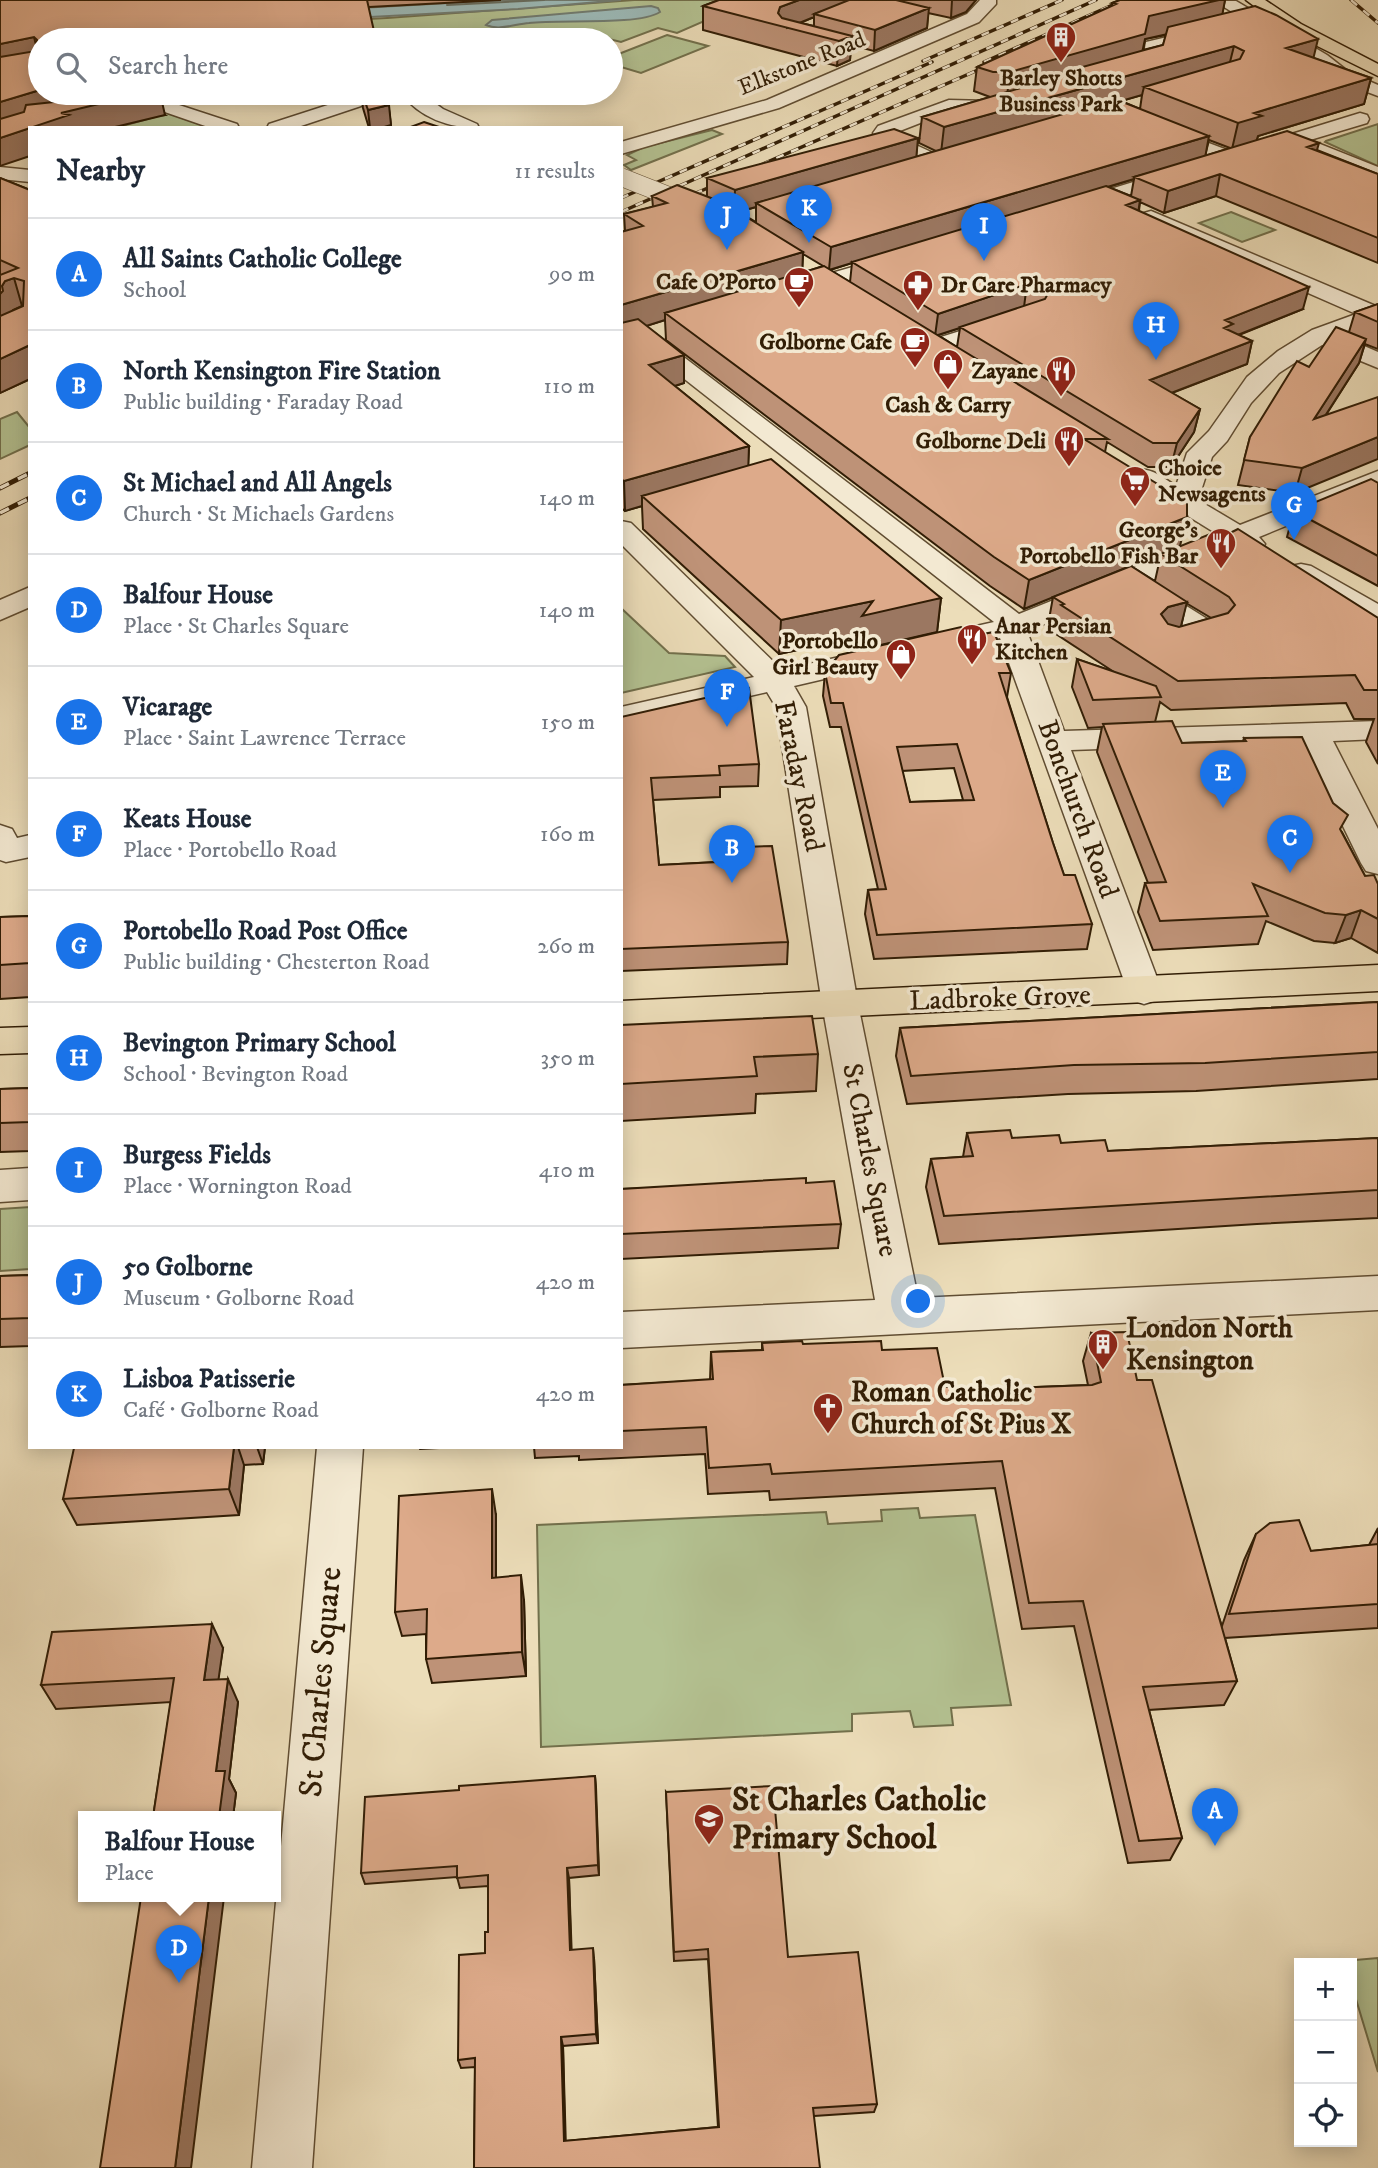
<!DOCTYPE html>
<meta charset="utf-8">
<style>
body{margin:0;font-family:"IM FELL DW Pica",serif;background:#f2f2f3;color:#1f2937}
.controls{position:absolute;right:21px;bottom:21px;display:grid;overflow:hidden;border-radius:0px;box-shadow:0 4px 18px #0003}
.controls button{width:63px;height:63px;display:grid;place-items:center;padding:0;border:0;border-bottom:2px solid #e0e1e3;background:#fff;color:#1f2937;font:35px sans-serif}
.you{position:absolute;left:919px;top:1302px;width:24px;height:24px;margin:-18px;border:5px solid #fff;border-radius:50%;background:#1a73e8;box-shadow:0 0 0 10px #1a73e833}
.badge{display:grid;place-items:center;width:46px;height:46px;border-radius:50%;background:#1a73e8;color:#fff;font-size:23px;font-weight:700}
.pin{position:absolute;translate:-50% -58px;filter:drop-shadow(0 2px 4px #0008)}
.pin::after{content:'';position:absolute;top:37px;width:24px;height:21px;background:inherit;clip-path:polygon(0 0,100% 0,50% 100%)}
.popup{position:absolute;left:78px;top:1811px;width:203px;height:91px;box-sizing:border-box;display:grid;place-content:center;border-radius:0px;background:#fff;filter:drop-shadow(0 2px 5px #0005);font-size:23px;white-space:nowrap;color:#747a83}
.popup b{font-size:26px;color:#1f2937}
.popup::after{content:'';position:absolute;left:50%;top:100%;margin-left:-14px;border:14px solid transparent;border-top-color:#fff}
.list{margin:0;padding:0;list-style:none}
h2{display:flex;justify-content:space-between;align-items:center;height:91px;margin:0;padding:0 28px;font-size:30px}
h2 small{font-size:23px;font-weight:400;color:#747a83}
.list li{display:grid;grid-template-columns:46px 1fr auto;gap:21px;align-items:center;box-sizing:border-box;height:112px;padding:0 28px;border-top:2px solid #e0e1e3}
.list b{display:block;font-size:26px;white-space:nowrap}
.list p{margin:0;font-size:23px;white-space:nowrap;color:#747a83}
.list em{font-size:23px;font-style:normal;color:#747a83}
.icon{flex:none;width:38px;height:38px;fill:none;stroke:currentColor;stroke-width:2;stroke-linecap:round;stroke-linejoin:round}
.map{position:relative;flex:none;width:1378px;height:2168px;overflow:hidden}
.search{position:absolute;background:#fff;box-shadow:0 4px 18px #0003;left:28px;top:28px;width:595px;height:77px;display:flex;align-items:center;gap:18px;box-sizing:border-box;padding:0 24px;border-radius:38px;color:#747a83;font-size:26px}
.panel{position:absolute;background:#fff;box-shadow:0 4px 18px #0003;left:28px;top:126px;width:595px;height:1323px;border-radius:0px}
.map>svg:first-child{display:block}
</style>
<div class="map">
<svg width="1378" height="2168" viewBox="0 0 1378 2168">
<rect width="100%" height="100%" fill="#ecddb9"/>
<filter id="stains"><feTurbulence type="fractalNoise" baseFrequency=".00286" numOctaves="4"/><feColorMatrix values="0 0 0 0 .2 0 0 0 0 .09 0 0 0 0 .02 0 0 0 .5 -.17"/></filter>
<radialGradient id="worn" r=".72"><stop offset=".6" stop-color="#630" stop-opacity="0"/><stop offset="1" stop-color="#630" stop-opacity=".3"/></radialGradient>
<path fill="#b4c292" stroke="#72704c" stroke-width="2" d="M 634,0 L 730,0 L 716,16 L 677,33 L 658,28 L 621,42 L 589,34 L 539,40 L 417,40 L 416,38 L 103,40 L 106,33 L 387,18 Z
M 667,35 L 708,46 L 641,73 L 611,64 L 611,57 Z
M 165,112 L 211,128 L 115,128 L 155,117 L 153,115 Z
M 1378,124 L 1378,166 L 1325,142 L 1326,141 Z
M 712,130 L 722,134 L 631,170 L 624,165 L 636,160 L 627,155 L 644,147 Z
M 1231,212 L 1275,230 L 1242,242 L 1199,223 Z
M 17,412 L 30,428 L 30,445 L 0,459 L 0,419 Z
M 621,608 L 669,653 L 725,656 L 735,667 L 621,693 Z
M 30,1207 L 30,1269 L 0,1271 L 0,1209 Z
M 918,1508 L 920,1518 L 975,1515 L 1011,1705 L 951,1708 L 953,1725 L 914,1727 L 910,1711 L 852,1714 L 852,1731 L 541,1747 L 537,1525 L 826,1512 L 828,1524 L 882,1521 L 881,1510 Z
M 1378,1958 L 1378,2072 L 1352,1986 L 1352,1963 L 1344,1961 Z"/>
<path fill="#9cbab8" stroke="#717b70" stroke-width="2" d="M 502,0 L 621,0 L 518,9 L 58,34 L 289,12 Z
M 651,6 L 658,8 L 660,12 C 638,26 560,19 529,23 C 515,24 499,31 486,25 L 492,20 Z"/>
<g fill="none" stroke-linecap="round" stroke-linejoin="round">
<path stroke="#666c5e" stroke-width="2" d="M 447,5 L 544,0"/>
<g stroke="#604d32" stroke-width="3">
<path id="minor" d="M 980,0 L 996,0 L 996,4 L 979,22 L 779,108 L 621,154 L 621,142 L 767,100 L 967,14 Z
M 1224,1 L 1236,1 L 1327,55 L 1350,73 L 1378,85 L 1378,96 L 1338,81 L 1315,63 L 1224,7 L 1222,4 Z
M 1214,26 L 1220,27 L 1222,31 L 1220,35 L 1161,49 L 1158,67 L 1117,78 L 1108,73 L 1111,69 L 1143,60 L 1146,42 Z
M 178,93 L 270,93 L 261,98 L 176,104 L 237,124 L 239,128 L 211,128 L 159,110 L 157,105 L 108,111 L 54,128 L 30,128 L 30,133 L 25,128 L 27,124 L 105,101 Z
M 365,93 L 391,93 L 388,97 L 295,128 L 267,128 L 269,124 Z
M 401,93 L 421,93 L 443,109 L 477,124 L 479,128 C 449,128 420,118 401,93 Z
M 1015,97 L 1024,102 L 1021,106 L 989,113 L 951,111 L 892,134 L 942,157 L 945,161 C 936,173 907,182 892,178 L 889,174 L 892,170 L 921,162 L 877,141 L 873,133 L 878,126 L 949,100 L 989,101 Z
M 1360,113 L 1367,115 L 1369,119 L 1367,123 L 1310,140 L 1378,167 L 1378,180 L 1291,146 L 1253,158 L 1243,152 L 1246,148 Z
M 1158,124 L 1238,154 L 1241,158 L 1231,164 L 1224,162 L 1151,134 L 1149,130 L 1151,126 Z
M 0,167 L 30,170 L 30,182 L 0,179 Z
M 1182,167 L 1189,169 L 1192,173 L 1189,177 L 1072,213 L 1065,211 L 1062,207 L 1065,203 Z
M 1151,211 L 1378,307 L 1378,322 L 1341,336 L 1378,352 L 1378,368 L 1322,345 L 1279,373 L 1251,403 L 1227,441 L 1212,457 L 1198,500 L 1240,525 L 1378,471 L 1378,488 L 1259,537 L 1265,544 L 1261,550 L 1251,552 L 1236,546 L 1148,582 L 1220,627 L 1225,633 C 1215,647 1183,653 1168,649 L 1163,643 L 1168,637 L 1187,631 L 1127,591 L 1027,631 L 1064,731 L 1378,721 L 1378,739 L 1333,741 L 1378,829 L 1378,874 L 1366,871 L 1361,863 L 1302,742 L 1071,750 L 1162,991 L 1157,1000 L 1144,1004 L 1131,1000 L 1000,638 L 794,686 L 806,707 L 858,1004 L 918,1298 L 1378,1276 L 1378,1310 L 621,1348 L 621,1312 L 875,1300 L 822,1004 L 776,707 L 767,692 L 621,725 L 621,707 L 754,677 L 621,544 L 621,521 L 631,523 L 782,670 L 994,622 L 631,337 L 635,332 L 651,332 L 1019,614 L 1217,534 L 1133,482 L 1129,476 L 1133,470 C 1150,466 1162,477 1176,486 L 1187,453 L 1209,431 L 1247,377 L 1278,351 L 1312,330 L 1356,314 L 1144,221 L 1141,217 L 1144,213 Z
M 901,253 L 909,254 L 912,259 L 909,264 L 791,299 L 783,297 L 780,292 L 783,287 Z
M 1008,316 L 1016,318 L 1019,323 L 1016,328 L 933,354 L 925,352 L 921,347 L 925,342 Z
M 1301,564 L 1311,566 L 1378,604 L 1378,625 L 1368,622 L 1291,578 L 1287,572 L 1291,566 Z
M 30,587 L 30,607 L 0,620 L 0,600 Z
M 0,825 L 12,829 L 17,838 L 30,835 L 30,857 L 6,862 L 0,860 Z
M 30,1168 L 30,1200 L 0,1202 L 0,1170 Z
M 317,1447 L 363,1447 L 312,2168 L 252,2168 Z"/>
</g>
<g stroke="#311d05" stroke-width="3">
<path id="major" d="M 1378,965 L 1378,991 L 621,1027 L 621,1001 Z
M 30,1027 L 30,1053 L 0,1054 L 0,1028 Z"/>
</g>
<g stroke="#311d05" stroke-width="3">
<path id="highway" d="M 1246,0 L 1265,0 L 1301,24 L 1378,64 L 1378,76 L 1289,32 Z"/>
</g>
<use href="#minor" fill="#f3e9d2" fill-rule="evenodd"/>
<use href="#major" fill="#ecddb9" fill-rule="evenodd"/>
<use href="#highway" fill="#ecddb9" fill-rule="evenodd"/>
<g stroke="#311d05" stroke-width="3.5">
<path id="rail-far1" d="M 1351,0 L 1378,23
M 923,61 L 1062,0
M 984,62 L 1124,0
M 747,171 L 994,63
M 621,198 L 932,62
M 680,200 L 724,181
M 621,212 L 1096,0"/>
</g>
<g stroke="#311d05" stroke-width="5">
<path id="rail" d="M 0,488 L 30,473
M 0,513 L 30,498"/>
</g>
<use href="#rail-far1" stroke="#f3e9d2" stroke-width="2.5" stroke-dasharray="8" stroke-linecap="butt"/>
<use href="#rail" stroke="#f3e9d2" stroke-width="3.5" stroke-dasharray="10" stroke-linecap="butt"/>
<g stroke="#604d32" stroke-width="19" stroke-linecap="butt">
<path id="minor-bridge" d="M 621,177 L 697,207"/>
</g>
<use href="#minor-bridge" stroke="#f3e9d2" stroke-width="18"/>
</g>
<path fill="#be9277" stroke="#311d05" stroke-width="2" fill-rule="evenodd" d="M 0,0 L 501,0 L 369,7 L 40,40 L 165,115 L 30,128 Z
M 719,0 L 976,0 L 966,12 L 951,18 L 928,13 L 927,28 L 874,51 L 851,45 L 850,60 L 837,66 L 703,30 L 703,6 ZM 814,17 L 814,26 L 800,23 Z
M 1120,0 L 1225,0 L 1222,14 L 1313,58 L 1371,78 L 1364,104 L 1258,136 L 1257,140 L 1317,150 L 1378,174 L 1378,263 L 1216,196 L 1164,213 L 1140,202 L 1139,211 L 1303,309 L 1239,335 L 1252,341 L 1247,364 L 1172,393 L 1200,409 L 1194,432 L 1171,467 L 1148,467 L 1107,442 L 1105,452 L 1180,546 L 1131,566 L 1155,581 L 1161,554 L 1378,618 L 1378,764 L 1366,742 L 1374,719 L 1354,719 L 1346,703 L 1171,710 L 1160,702 L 1155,722 L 1182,743 L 1243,741 L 1244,738 L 1342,832 L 1365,876 L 1378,884 L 1378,953 L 1351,938 L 1335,943 L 1314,941 L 1266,921 L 1258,944 L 1153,950 L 1138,912 L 1145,883 L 1148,883 L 1097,752 L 1102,727 L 1088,728 L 1072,687 L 1077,659 L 1114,672 L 1056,634 L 1057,631 L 1048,625 L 1053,597 L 1024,609 L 990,586 L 666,340 L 665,320 L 646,326 L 684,355 L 684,383 L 675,386 L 749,446 L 748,466 L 941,598 L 937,632 L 860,637 L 779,654 L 643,529 L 642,506 L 625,511 L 621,508 L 621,232 L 625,231 L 624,214 L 653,207 L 652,196 L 707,196 L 707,178 L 918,138 L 916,157 L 936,151 L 919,143 L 922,117 L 990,97 L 974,91 L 977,67 L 1112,6 L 1112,3 ZM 1166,35 L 1163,45 L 1143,50 L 1145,39 ZM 1142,95 L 1140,109 L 1121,101 ZM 1209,140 L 1230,148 L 1205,156 ZM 1134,179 L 1131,196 L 1108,187 ZM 756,207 L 756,222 L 739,212 ZM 803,254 L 823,266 L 802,273 ZM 852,263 L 850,282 L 830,270 ZM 960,328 L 957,347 L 938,335 ZM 1186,603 L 1211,618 L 1181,627 Z
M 361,93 L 387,93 L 391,125 L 381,128 L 369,128 L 363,108 Z
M 0,178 L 30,190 L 30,379 L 0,393 Z
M 1378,304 L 1378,349 L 1365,344 L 1359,363 L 1326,415 L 1295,493 L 1238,485 L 1250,437 L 1349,332 L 1355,312 Z
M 1378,483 L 1378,586 L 1287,537 L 1294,511 Z
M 825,672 L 1011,673 L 1007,697 L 1053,843 L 1064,875 L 1092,924 L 1087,949 L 874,959 L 865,914 L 868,890 L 878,889 L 841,727 L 830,727 L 823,696 ZM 954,768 L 963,800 L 910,802 L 902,771 Z
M 621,717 L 759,764 L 758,786 L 720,787 L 720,797 L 653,800 L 659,865 L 716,862 L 716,848 L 788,942 L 787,964 L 621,971 Z
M 30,916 L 30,997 L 0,999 L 0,917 Z
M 1378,1002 L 1378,1079 L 1196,1091 L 1068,1094 L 907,1104 L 896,1056 L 900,1028 Z
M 621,1025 L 818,1054 L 816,1091 L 756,1094 L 755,1113 L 621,1121 Z
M 30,1088 L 30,1151 L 0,1152 L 0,1089 Z
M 967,1133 L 1061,1143 L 1108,1151 L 1378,1138 L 1378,1218 L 1257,1224 L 939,1244 L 926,1187 L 931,1159 L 963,1157 Z
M 806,1183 L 841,1224 L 838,1248 L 621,1259 L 621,1189 Z
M 30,1275 L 30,1346 L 0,1347 L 0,1276 Z
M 1091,1333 L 1137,1380 L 1222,1626 L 1244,1560 L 1256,1534 L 1311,1551 L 1369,1545 L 1378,1528 L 1378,1628 L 1225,1638 L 1237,1681 L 1224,1705 L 1149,1710 L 1182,1838 L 1170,1860 L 1128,1863 L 1074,1626 L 1022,1629 L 995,1488 L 770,1500 L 769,1491 L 708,1494 L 705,1454 L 579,1460 L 579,1456 L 535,1458 L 534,1447 L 621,1447 L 621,1385 L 710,1380 L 711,1352 L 762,1350 L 762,1343 L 803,1344 L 882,1350 L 945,1387 L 955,1390 L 1088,1385 L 1083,1361 Z
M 94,1447 L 265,1447 L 263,1464 L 244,1465 L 239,1515 L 77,1525 L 63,1499 Z
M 419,1447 L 459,1447 L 420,1449 Z
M 496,1515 L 496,1577 L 524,1600 L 526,1676 L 432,1683 L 426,1659 L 426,1634 L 402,1636 L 395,1612 Z
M 223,1648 L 218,1679 L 238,1702 L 229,1779 L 236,1793 L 233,1817 L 153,1817 L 171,1702 L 56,1709 L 41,1685 Z
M 595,1776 L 599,1875 L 569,1878 L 571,1950 L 594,1958 L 598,2043 L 563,2046 L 565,2141 L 718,2127 L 708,1959 L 674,1961 L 666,1792 L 788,1957 L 877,2104 L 874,2112 L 814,2116 L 474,2168 L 475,2067 L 461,2068 L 458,2060 L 485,1953 L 488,1932 L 488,1886 L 460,1888 L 457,1877 L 365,1884 L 361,1873 L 459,1790 Z"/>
<path fill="#9b7761" stroke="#311d05" stroke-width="2" d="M 799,0 L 858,0 L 814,14 L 814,17 L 787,28 L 778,13 L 780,7 Z
M 952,0 L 976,0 L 966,12 L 951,18 Z
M 1162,0 L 1225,0 L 1221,22 L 1145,39 L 1141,58 L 1031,85 L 1024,83 L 1023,92 L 1007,96 L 1010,72 L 1149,16 Z
M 929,8 L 927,28 L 874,51 L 875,30 Z
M 852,36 L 850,60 L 837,66 L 839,41 Z
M 34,37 L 40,61 L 0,69 L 0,44 Z
M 1318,39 L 1312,64 L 1286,48 Z
M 1234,46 L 1228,70 L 1144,87 L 1142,95 L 941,153 L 944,127 Z
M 1371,78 L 1364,104 L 1258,136 L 1256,142 L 1232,149 L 1238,123 L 1254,113 Z
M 40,90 L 40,93 L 160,93 L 165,115 L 111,128 L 30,128 L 66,110 L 0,130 L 0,102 Z
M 389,105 L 391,125 L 381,128 L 370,128 L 368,110 Z
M 30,128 L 30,156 L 0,166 L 0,138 Z
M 1209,136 L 1205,158 L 1134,177 L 1134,179 L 854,263 L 852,262 L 852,263 L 829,270 L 831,247 Z
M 918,138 L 916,161 L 756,203 L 756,207 L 734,213 L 735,190 Z
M 1319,143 L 1313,164 L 1307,147 Z
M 1220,174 L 1216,196 L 1164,213 L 1168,191 Z
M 1140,200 L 1137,221 L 1126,205 Z
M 803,252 L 802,279 L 665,313 L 665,320 L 621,334 L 621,305 Z
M 14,278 L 22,306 L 13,310 L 0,330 L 0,294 L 2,286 L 5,281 Z
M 1027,284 L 1024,307 L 935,336 L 938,314 Z
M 1309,287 L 1303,309 L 1220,342 L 1225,320 Z
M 1366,339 L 1359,363 L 1307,444 L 1314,419 Z
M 1252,341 L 1247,364 L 1145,403 L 1150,380 Z
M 30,345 L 30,379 L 0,393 L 0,359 Z
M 684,355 L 684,383 L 649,394 L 649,365 Z
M 1200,409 L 1194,432 L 1171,467 L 1177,443 Z
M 1378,437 L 1378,459 L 1295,493 L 1302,468 Z
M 749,446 L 748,476 L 642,496 L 642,506 L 625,511 L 624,481 Z
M 1187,517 L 1180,546 L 1024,609 L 1029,580 Z
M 941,598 L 937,632 L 859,650 L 860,637 L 779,654 L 781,620 L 873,601 Z
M 1187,602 L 1180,630 L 1161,635 L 1161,614 L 1168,607 Z
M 1361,910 L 1351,938 L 1335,943 L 1346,915 Z
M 234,1447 L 238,1447 L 244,1465 L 239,1515 L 229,1489 Z
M 257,1447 L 265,1447 L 263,1464 Z
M 492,1489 L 496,1515 L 496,1603 L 492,1578 Z
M 521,1575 L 524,1600 L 526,1676 L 522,1652 Z
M 212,1624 L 223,1648 L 215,1704 L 204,1680 Z
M 228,1679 L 238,1702 L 229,1779 L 236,1793 L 233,1817 L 219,1817 L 216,1771 Z
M 595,1776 L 596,1787 L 599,1875 L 598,1865 Z
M 567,1868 L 569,1878 L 572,1960 L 570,1950 Z
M 209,1897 L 224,1897 L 191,2168 L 175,2168 Z
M 593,1948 L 594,1958 L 598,2043 L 596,2034 Z
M 561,2037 L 563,2046 L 566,2149 L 564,2141 Z"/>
<path fill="#ddaa8a" stroke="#311d05" stroke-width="2" fill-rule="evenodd" d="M 0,0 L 367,0 L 376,40 L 40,40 L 40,90 L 0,102 L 0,57 L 36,51 L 37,40 L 34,37 L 0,44 Z
M 719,0 L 799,0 L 780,7 L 778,13 L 782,18 L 852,36 L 839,41 L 703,6 Z
M 849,0 L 896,0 L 929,8 L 875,30 L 814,14 Z
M 1120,0 L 1219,0 L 1149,16 L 1145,34 L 1010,72 L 993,72 L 977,67 L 1116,4 L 1112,3 Z
M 1255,6 L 1276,15 L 1318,39 L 1286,48 L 1371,78 L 1254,113 L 1262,116 L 1238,123 L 1144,87 L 1240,59 L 1244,51 L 1234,46 L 944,127 L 922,117 L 1031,85 L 1024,83 L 1163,45 L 1168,27 Z
M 88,93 L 145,93 L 61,113 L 69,115 L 0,138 L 0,119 L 24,112 L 26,105 L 54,102 Z
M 362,93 L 387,93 L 389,105 L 368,110 Z
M 1115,99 L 1209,136 L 831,247 L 756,203 Z
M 424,122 L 442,128 L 408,128 Z
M 894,129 L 918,138 L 735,190 L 707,178 Z
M 1287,131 L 1319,143 L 1307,147 L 1378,174 L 1378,238 L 1220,174 L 1168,191 L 1134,177 Z
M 0,178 L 30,190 L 30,345 L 0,359 L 0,316 L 23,306 L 24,281 L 14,278 L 5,281 L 2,286 L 3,291 L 0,294 L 0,275 L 18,268 L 0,260 Z
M 677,185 L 724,203 L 803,252 L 621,305 L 621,232 L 643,226 L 624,214 L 667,203 L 652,196 Z
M 1106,186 L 1140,200 L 1126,205 L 1309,287 L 1225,320 L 1233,324 L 1224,328 L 1252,341 L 1150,380 L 1200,409 L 1177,443 L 1153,443 L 960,327 L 1045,299 L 1050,290 L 1044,284 L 1027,284 L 938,314 L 852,262 Z
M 824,266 L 1108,439 L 1084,439 L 1187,502 L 1187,517 L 1029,580 L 994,557 L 665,313 Z
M 1378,304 L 1378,322 L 1355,312 Z
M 638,319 L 684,355 L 649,365 L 749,446 L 624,481 L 621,479 L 621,323 Z
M 1336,327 L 1366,339 L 1314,419 L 1378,397 L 1378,437 L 1302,468 L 1244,460 L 1250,437 L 1297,361 L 1309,367 Z
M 771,459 L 941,598 L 862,616 L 873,601 L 781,620 L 642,496 Z
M 1371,479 L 1378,483 L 1378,556 L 1294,511 Z
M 1238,529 L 1378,618 L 1378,690 L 1364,690 L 1355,675 L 1178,681 L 1061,605 L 1064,604 L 1053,597 L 1131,566 L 1187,602 L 1168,607 L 1161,614 L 1168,624 L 1179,627 L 1228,613 L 1235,605 L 1229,597 L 1161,554 L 1210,534 L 1218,539 Z
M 961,627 L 972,636 L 994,632 L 1011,673 L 999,673 L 1053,843 L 1064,875 L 1075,875 L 1092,924 L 877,935 L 868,890 L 886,889 L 843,703 L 831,703 L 825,672 L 839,655 ZM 957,744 L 974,800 L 910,802 L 897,747 Z
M 1077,659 L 1156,686 L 1161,697 L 1093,700 Z
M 749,688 L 759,764 L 719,766 L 720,775 L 651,778 L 659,865 L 718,862 L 716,848 L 772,846 L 788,942 L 621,949 L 621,717 Z
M 1172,721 L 1182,743 L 1246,741 L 1244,738 L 1302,737 L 1333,803 L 1348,815 L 1340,829 L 1365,876 L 1374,875 L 1378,884 L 1378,919 L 1361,910 L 1346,915 L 1325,913 L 1253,884 L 1268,916 L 1160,921 L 1145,883 L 1166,882 L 1103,724 Z
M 30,916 L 30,963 L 0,965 L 0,917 Z
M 1378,1002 L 1378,1052 L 1205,1063 L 1074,1065 L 911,1076 L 900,1028 Z
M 812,1016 L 818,1054 L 754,1057 L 757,1076 L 621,1084 L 621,1025 Z
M 30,1088 L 30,1122 L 0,1123 L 0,1089 Z
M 1010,1130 L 1012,1138 L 1059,1135 L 1061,1143 L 1105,1140 L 1108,1151 L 1378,1138 L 1378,1190 L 944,1216 L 931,1159 L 973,1156 L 967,1133 Z
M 806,1178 L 806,1183 L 834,1181 L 841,1224 L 621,1234 L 621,1189 Z
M 30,1275 L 30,1318 L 0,1319 L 0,1276 Z
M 1127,1332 L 1137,1380 L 1152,1380 L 1237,1681 L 1143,1687 L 1182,1838 L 1139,1841 L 1083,1601 L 1029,1603 L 1002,1461 L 772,1474 L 770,1464 L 709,1468 L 706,1427 L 621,1431 L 621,1385 L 713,1379 L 711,1352 L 763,1350 L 762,1343 L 802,1341 L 803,1344 L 881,1341 L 882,1350 L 937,1348 L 945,1387 L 954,1386 L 955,1390 L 1092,1385 L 1101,1382 L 1091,1333 Z
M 94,1447 L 234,1447 L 229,1489 L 63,1499 L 74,1448 Z
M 492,1489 L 492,1578 L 521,1575 L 522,1652 L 426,1659 L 427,1609 L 395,1612 L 399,1496 Z
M 1299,1520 L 1311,1551 L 1378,1544 L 1378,1604 L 1229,1614 L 1256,1534 L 1270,1523 Z
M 212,1624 L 204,1680 L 228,1679 L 216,1771 L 225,1771 L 219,1817 L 153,1817 L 174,1678 L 41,1685 L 52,1632 Z
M 595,1776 L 598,1865 L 567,1868 L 570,1950 L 593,1948 L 596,2034 L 561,2037 L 564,2141 L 719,2127 L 708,1949 L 674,1952 L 666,1792 L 773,1786 L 788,1957 L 858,1952 L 877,2104 L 813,2108 L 820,2168 L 474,2168 L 475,2058 L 458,2060 L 459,1955 L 485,1953 L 485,1932 L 488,1932 L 488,1875 L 457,1878 L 457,1866 L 361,1873 L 365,1797 L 459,1790 L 459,1786 Z
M 141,1897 L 209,1897 L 175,2168 L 100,2168 Z"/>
<defs>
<g id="building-pin" transform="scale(1.575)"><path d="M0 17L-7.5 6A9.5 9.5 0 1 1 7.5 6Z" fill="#8f2418" stroke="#f3e9d2"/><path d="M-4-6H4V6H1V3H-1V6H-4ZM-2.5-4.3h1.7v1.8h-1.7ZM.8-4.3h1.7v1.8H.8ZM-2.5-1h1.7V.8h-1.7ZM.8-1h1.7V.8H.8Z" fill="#fff"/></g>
<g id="cafe-pin" transform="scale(1.575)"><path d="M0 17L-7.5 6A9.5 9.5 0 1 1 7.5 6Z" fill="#8f2418" stroke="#f3e9d2"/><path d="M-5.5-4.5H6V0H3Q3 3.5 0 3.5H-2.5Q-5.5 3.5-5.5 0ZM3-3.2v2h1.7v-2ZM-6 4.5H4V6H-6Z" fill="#fff"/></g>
<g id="pharmacy-pin" transform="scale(1.575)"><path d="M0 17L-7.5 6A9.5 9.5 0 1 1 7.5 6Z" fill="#8f2418" stroke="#f3e9d2"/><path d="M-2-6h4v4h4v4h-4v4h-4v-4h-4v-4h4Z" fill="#fff"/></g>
<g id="shop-pin" transform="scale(1.575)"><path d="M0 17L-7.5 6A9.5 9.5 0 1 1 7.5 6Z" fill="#8f2418" stroke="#f3e9d2"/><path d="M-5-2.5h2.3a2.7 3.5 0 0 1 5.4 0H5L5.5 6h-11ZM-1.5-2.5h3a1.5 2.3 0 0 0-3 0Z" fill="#fff"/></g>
<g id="restaurant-pin" transform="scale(1.575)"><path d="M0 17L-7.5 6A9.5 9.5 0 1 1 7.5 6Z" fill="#8f2418" stroke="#f3e9d2"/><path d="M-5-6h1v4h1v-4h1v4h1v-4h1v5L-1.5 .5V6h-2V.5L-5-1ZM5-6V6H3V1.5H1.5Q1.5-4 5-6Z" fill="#fff"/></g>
<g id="supermarket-pin" transform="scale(1.575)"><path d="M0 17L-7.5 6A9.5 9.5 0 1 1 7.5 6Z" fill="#8f2418" stroke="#f3e9d2"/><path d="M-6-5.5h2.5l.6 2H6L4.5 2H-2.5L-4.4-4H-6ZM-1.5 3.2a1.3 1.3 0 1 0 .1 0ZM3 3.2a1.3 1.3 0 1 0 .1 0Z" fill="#fff"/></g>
<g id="church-pin" transform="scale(1.575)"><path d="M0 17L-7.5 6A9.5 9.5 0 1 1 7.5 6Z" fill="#8f2418" stroke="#f3e9d2"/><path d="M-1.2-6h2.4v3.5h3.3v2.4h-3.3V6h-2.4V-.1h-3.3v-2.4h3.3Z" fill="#fff"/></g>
<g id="school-pin" transform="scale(1.575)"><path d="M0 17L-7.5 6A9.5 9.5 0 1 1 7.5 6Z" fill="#8f2418" stroke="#f3e9d2"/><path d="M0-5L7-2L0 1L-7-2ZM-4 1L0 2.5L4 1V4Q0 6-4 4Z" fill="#fff"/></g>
</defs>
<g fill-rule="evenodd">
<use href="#building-pin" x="1061" y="37"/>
<use href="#cafe-pin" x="799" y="282"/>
<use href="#pharmacy-pin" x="918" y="285"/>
<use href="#cafe-pin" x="915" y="342"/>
<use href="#shop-pin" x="948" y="364"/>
<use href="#restaurant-pin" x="1061" y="371"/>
<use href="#restaurant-pin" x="1069" y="441"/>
<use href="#supermarket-pin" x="1135" y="481"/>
<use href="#restaurant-pin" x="1221" y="543"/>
<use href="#restaurant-pin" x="972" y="639"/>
<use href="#shop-pin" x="901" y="654"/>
<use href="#building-pin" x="1103" y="1344"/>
<use href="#church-pin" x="828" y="1408"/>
<use href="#school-pin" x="709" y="1819"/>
</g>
<g text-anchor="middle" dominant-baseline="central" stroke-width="7" stroke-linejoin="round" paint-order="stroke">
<g font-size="23" fill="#311d05" stroke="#f3e9d2">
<text transform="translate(802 64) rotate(-22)">Elkstone Road</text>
</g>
<g font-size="23" font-weight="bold" fill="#311d05" stroke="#f3e9d2" text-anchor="end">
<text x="1061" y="78" text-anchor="middle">Barley Shotts<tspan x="1061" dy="26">Business Park</tspan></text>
<text x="776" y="282">Cafe O'Porto</text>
<text x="941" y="285" text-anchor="start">Dr Care Pharmacy</text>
<text x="892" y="342">Golborne Cafe</text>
<text x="1038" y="371">Zayane</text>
<text x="948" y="405" text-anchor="middle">Cash &amp; Carry</text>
<text x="1046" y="441">Golborne Deli</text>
<text x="1158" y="468" text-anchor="start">Choice<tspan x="1158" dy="26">Newsagents</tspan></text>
<text x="1198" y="530">George's<tspan x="1198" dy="26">Portobello Fish Bar</tspan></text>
<text x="995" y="626" text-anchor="start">Anar Persian<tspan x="995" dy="26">Kitchen</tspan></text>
<text x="878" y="641">Portobello<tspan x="878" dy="26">Girl Beauty</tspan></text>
</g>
<g font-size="28" fill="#311d05" stroke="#f3e9d2">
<text transform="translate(799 776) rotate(78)">Faraday Road</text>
<text transform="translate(1078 809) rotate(70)">Bonchurch Road</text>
<text transform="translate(1000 998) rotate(-2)">Ladbroke Grove</text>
<text transform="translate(870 1160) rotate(79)">St Charles Square</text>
</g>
<g font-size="28" font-weight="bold" fill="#311d05" stroke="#f3e9d2" text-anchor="start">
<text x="1126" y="1328">London North<tspan x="1126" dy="32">Kensington</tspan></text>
<text x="851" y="1392">Roman Catholic<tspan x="851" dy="32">Church of St Pius X</tspan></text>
</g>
<g font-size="33" fill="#311d05" stroke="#f3e9d2">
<text transform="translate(321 1682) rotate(-85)">St Charles Square</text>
</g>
<g font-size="33" font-weight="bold" fill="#311d05" stroke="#f3e9d2" text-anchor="start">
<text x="732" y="1800">St Charles Catholic<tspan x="732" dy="38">Primary School</tspan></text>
</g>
</g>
<rect width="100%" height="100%" filter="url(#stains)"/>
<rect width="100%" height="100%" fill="url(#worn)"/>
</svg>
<div class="controls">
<button>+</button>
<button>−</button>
<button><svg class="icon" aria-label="locate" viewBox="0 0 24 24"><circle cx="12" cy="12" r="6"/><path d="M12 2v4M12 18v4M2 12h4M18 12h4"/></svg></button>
</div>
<div class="you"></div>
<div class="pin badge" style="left:1215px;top:1846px">A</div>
<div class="pin badge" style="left:732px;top:883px">B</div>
<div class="pin badge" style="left:1290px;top:873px">C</div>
<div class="pin badge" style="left:179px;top:1983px">D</div>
<div class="popup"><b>Balfour House</b>Place</div>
<div class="pin badge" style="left:1223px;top:808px">E</div>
<div class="pin badge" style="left:727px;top:727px">F</div>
<div class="pin badge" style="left:1294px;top:540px">G</div>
<div class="pin badge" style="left:1156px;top:360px">H</div>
<div class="pin badge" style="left:984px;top:261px">I</div>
<div class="pin badge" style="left:727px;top:250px">J</div>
<div class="pin badge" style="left:809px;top:243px">K</div>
<div class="search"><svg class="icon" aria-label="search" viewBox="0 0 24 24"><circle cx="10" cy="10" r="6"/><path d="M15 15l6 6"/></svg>Search here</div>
<section class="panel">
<h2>Nearby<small>11 results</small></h2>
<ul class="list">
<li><span class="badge">A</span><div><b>All Saints Catholic College</b><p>School</p></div><em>90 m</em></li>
<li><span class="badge">B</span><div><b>North Kensington Fire Station</b><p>Public building · Faraday Road</p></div><em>110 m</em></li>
<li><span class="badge">C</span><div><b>St Michael and All Angels</b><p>Church · St Michaels Gardens</p></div><em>140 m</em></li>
<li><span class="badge">D</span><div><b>Balfour House</b><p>Place · St Charles Square</p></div><em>140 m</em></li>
<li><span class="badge">E</span><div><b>Vicarage</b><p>Place · Saint Lawrence Terrace</p></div><em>150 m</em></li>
<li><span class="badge">F</span><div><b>Keats House</b><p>Place · Portobello Road</p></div><em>160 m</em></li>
<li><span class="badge">G</span><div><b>Portobello Road Post Office</b><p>Public building · Chesterton Road</p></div><em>260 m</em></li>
<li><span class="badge">H</span><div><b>Bevington Primary School</b><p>School · Bevington Road</p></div><em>350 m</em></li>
<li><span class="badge">I</span><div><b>Burgess Fields</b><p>Place · Wornington Road</p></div><em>410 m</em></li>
<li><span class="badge">J</span><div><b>50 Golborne</b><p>Museum · Golborne Road</p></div><em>420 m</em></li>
<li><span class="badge">K</span><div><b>Lisboa Patisserie</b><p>Café · Golborne Road</p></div><em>420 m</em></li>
</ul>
</section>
</div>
